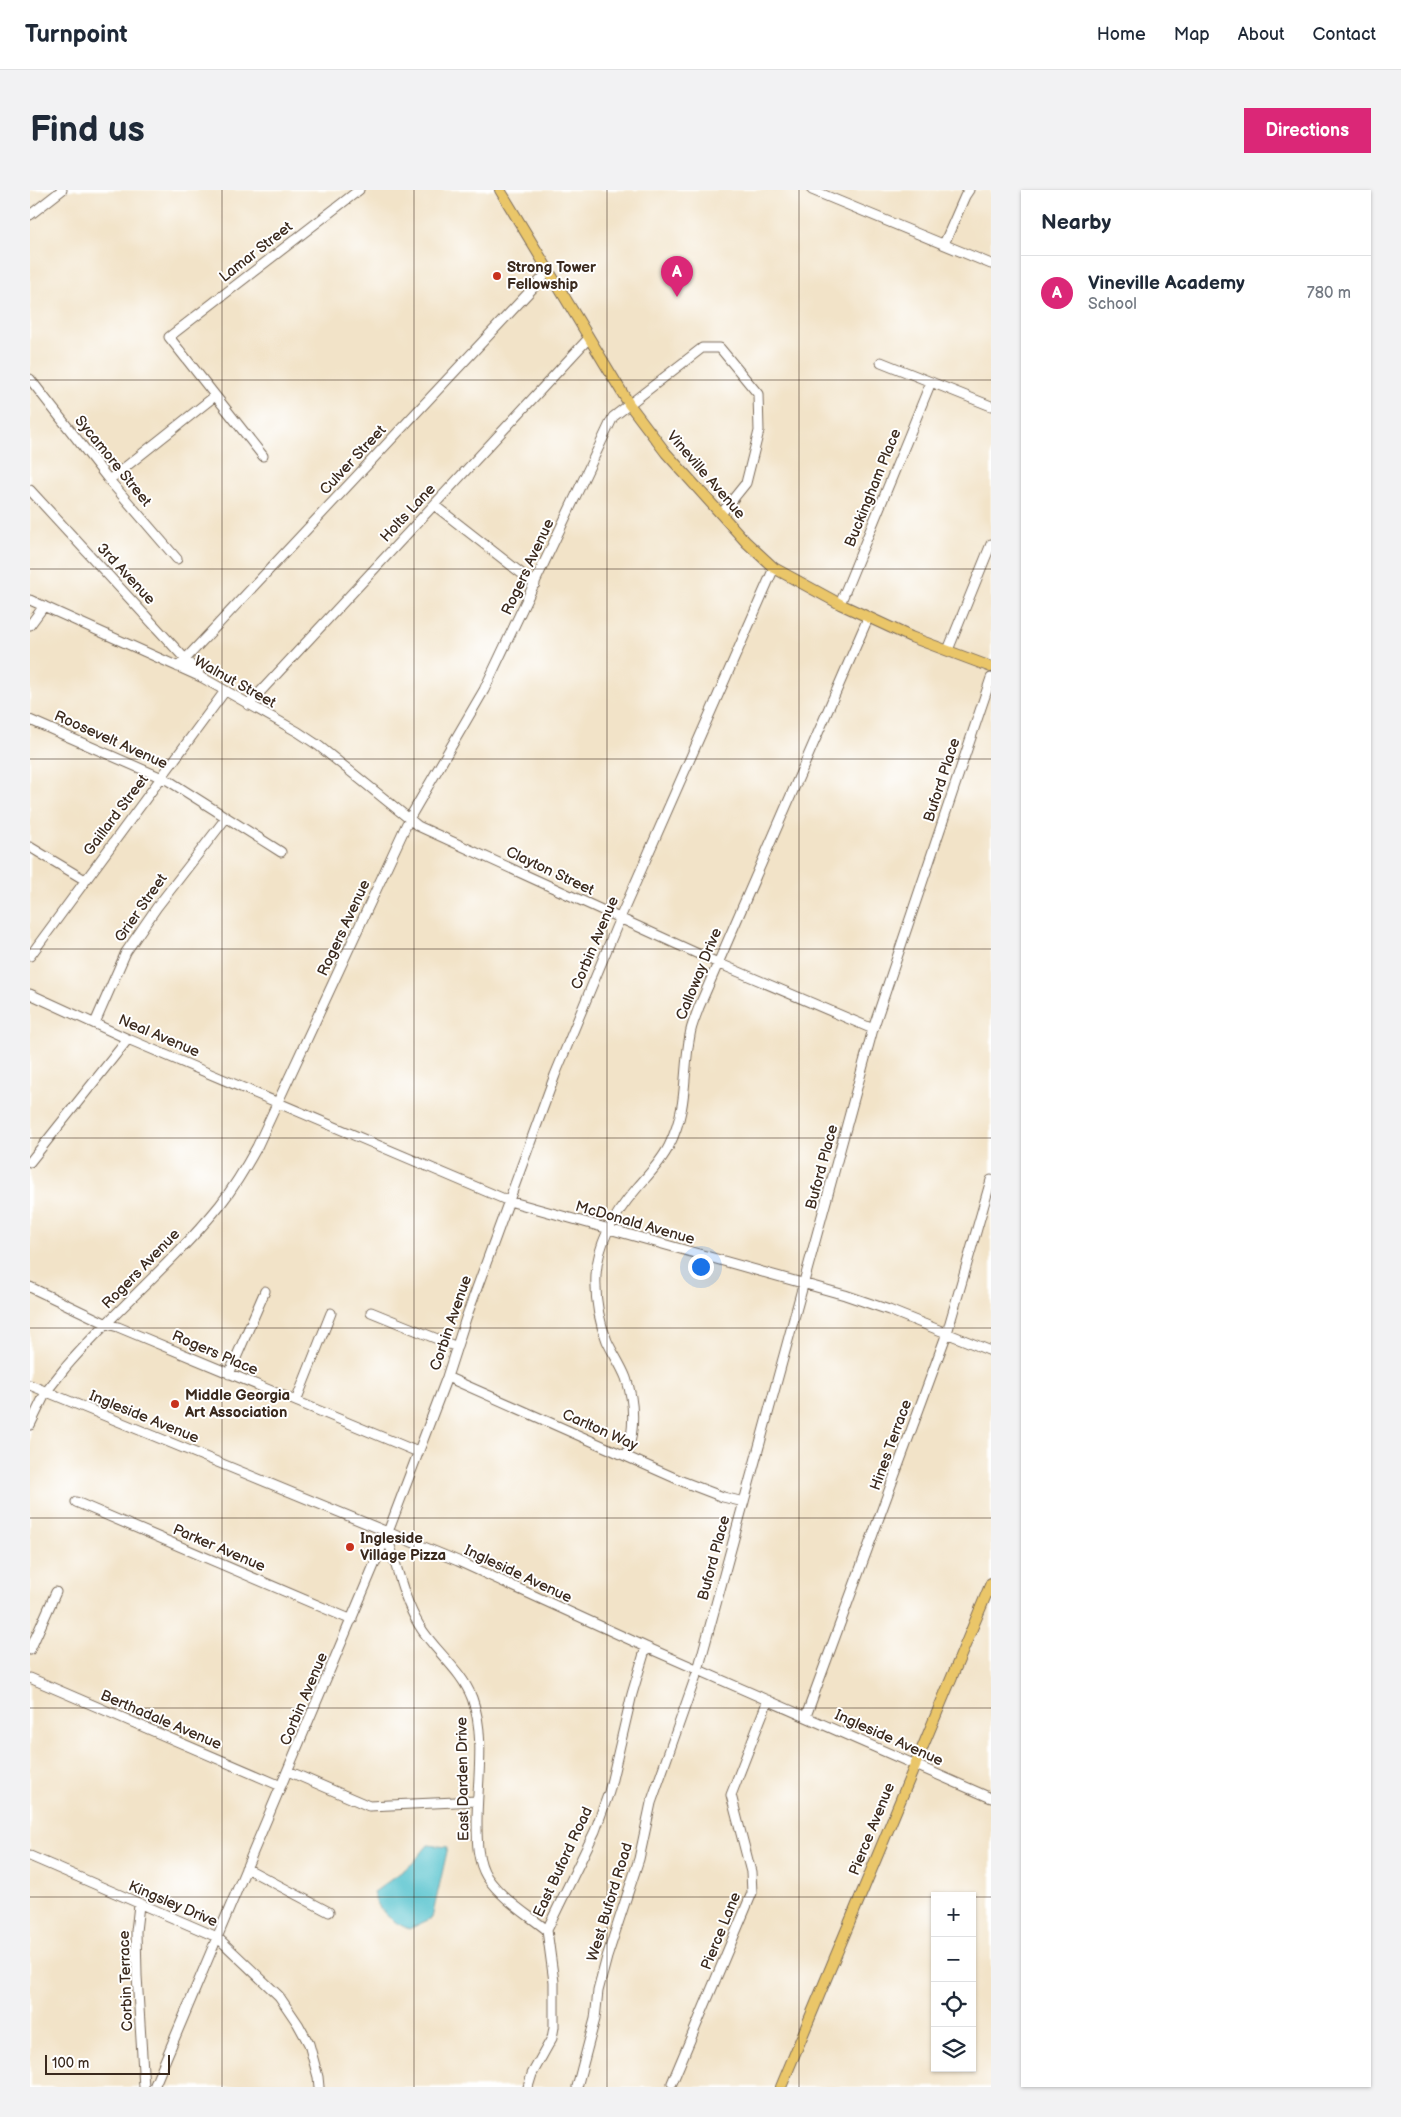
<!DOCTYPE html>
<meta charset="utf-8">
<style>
body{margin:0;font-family:"Balsamiq Sans",sans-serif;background:#f2f2f3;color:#1f2937}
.controls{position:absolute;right:15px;bottom:15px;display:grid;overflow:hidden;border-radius:0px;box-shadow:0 1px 4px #0004}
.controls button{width:45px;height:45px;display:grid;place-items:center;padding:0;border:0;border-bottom:1px solid #e0e1e3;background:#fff;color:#1f2937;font:25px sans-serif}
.scale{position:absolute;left:15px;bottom:12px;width:125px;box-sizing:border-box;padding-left:5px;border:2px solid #3b2a1e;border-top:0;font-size:14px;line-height:18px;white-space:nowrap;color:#3b2a1e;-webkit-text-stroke:4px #fff;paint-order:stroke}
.you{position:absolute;left:670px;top:1076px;width:18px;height:18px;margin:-12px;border:4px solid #fff;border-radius:50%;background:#1a73e8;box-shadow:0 0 0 8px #1a73e833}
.badge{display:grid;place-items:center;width:32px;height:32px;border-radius:50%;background:#db2777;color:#fff;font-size:16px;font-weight:700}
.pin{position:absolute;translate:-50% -41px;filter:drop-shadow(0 1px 2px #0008)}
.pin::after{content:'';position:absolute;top:26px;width:18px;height:15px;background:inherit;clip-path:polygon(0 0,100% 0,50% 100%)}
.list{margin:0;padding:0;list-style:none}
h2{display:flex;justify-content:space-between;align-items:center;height:65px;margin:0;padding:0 20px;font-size:21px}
h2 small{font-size:16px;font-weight:400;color:#747a83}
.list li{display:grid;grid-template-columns:32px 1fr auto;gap:15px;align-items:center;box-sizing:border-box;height:75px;padding:0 20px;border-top:1px solid #e0e1e3}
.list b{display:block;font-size:19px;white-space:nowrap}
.list p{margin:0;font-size:16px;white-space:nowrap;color:#747a83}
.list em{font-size:16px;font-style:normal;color:#747a83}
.icon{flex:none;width:28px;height:28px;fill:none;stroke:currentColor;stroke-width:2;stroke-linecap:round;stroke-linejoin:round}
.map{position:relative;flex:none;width:961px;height:1897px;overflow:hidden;border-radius:0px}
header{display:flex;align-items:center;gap:30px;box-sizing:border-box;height:70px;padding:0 25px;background:#fff;border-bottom:1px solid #e0e1e3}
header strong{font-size:24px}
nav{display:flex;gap:28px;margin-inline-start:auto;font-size:18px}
.intro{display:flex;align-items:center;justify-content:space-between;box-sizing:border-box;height:120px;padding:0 30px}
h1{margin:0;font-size:35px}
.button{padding:12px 22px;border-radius:0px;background:#db2777;color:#fff;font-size:18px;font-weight:700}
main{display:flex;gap:30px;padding:0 30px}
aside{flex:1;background:#fff;border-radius:0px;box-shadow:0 1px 4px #0004}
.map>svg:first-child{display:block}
</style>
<header>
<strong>Turnpoint</strong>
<nav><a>Home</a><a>Map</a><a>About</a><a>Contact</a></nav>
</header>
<div class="intro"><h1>Find us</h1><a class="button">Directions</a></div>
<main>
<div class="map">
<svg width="961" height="1897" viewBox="0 0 961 1897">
<rect width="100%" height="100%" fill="#fff"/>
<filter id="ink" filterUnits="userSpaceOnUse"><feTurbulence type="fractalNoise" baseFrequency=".02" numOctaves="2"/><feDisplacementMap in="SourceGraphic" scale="10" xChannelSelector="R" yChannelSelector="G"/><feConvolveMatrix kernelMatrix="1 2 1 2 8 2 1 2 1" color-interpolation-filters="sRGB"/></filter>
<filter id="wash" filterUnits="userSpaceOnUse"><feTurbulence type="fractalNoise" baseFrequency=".0096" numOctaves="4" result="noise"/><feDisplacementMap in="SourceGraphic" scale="20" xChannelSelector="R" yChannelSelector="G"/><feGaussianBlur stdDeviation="1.12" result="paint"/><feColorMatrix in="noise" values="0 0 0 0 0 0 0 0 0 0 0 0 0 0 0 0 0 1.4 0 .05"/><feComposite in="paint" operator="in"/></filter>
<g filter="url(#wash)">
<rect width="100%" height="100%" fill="#f2e3c8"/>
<path fill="#56c3ce" stroke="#487676" d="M 398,1655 L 418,1657 L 402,1728 L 379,1739 C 362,1732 348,1721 343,1703 L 382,1674 Z"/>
</g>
<g filter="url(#ink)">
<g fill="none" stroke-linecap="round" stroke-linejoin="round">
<g stroke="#7b6b5a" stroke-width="11">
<path id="minor" d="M 782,0 L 961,74
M 0,25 L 32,0
M 914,54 L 935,6 L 939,0
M 851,172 L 961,216
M 0,189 L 79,290 L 147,369
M 233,266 L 139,147 L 329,0
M 79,290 L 185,206
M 0,300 L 169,484
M 404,315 L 505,394
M 0,410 L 173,488 L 268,542 L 289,556 L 388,636 L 688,773 L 843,839
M 810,414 L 901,192
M 0,435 L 14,416
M 918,460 L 961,354
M 148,477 L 518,82
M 218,515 L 558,149
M 0,530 L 139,591 L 251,662
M 0,657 L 55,690
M 0,766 L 195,501
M 0,804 L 98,849 L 479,1011 L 815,1105 L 859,1120 L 961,1161
M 65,833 L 96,762 L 127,717 L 196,628
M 0,972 L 98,849
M 0,1097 L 77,1134 L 88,1137 L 388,1262
M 341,1122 L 427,1157
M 199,1184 L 235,1101
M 417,1187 L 654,1292 L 693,1307 L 714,1312
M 0,1195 L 428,1371 L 616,1457 L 961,1608
M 266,1211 L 301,1123
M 0,1235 L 16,1202 L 35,1178 C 84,1121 143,1073 190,1015 C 204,997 216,977 227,957 L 379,629 L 454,500 L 583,227 L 672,158 L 690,158 L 728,204 L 729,241 L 716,293 L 691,324
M 597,1266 C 604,1241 605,1213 596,1188 C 591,1175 583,1164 577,1151 C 569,1131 565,1107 566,1085 C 568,1051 586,1022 607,998 C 619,984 631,972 639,956 C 659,915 652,887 660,845 C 661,836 666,826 669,817 L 838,428
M 46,1312 L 322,1430
M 358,1345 L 359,1353 C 368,1380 374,1410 389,1435 C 404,1461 431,1479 442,1508 C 456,1546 447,1592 447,1632 C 447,1651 447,1671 457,1687 C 472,1709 497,1724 517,1740
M 0,1460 L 26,1402
M 0,1488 L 251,1596
M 776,1526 L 917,1143 L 961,990
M 258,1581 L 339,1616 L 447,1611
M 0,1666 L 187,1747 L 249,1806 L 268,1834 L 279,1854 L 288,1887 L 289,1897
M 216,1678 L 299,1722
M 109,1715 L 106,1741 L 107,1786 L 114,1897
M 642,1893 L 722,1703 L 721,1682 L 701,1605 L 738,1510
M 124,1897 L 358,1342 L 417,1187 L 436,1128 L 525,885 L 590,728 L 744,378
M 498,1897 L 502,1884 L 522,1848 L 524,1837 L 524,1792 L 517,1740 L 565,1641 L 579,1602 L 602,1504 L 616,1457
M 547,1897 L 565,1829 L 568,1801 L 577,1767 L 609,1669 L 621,1613 L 668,1480 L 843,839 L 961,488"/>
</g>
<g stroke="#7b6b5a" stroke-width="12">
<path id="major" d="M 470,0 L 599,214 L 636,263 L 716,352 L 744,378 L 810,414 L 881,447 L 961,477
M 751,1897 L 961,1393"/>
</g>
<use href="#minor" stroke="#fff" stroke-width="9"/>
<use href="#major" stroke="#eac669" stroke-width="10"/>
</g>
</g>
<path fill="none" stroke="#3b2a1e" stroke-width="1" stroke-opacity="0.55" d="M 192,0 L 192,1897M 384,0 L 384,1897M 577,0 L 577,1897M 769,0 L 769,1897M 0,190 L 961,190M 0,379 L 961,379M 0,569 L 961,569M 0,759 L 961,759M 0,948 L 961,948M 0,1138 L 961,1138M 0,1328 L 961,1328M 0,1518 L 961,1518M 0,1707 L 905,1707M 942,1707 L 961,1707"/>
<g fill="#c8321e" stroke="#fff" stroke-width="2">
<circle cx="467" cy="86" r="5"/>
<circle cx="145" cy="1214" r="5"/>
<circle cx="320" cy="1357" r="5"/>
</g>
<g text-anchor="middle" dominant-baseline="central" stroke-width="4" stroke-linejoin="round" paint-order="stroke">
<g font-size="15" fill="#3b2a1e" stroke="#fff">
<text transform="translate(226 62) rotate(-38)">Lamar Street</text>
<text transform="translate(323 270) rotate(-47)">Culver Street</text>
<text transform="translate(83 271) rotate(51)">Sycamore Street</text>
<text transform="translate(676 285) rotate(49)">Vineville Avenue</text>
<text transform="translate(843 298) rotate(-68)">Buckingham Place</text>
<text transform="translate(378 323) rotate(-47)">Holts Lane</text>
<text transform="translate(498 377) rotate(-65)">Rogers Avenue</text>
<text transform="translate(96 384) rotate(47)">3rd Avenue</text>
<text transform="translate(205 492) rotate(29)">Walnut Street</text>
<text transform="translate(81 550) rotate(24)">Roosevelt Avenue</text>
<text transform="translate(912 590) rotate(-72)">Buford Place</text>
<text transform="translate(86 625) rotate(-53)">Gaillard Street</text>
<text transform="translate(520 681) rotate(25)">Clayton Street</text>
<text transform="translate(111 718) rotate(-55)">Grier Street</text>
<text transform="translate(314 738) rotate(-65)">Rogers Avenue</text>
<text transform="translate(565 753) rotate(-67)">Corbin Avenue</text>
<text transform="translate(669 784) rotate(-68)">Calloway Drive</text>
<text transform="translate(129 846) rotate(23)">Neal Avenue</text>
<text transform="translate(792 977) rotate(-75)">Buford Place</text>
<text transform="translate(605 1033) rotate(16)">McDonald Avenue</text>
<text transform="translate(111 1079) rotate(-46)">Rogers Avenue</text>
<text transform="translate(421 1133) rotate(-71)">Corbin Avenue</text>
<text transform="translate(185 1163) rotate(23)">Rogers Place</text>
<text transform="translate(114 1227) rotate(22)">Ingleside Avenue</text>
<text transform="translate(570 1240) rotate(24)">Carlton Way</text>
<text transform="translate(861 1255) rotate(-70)">Hines Terrace</text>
<text transform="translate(189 1358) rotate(23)">Parker Avenue</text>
<text transform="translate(684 1368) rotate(-75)">Buford Place</text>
<text transform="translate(488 1384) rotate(25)">Ingleside Avenue</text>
<text transform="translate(274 1509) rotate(-67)">Corbin Avenue</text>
<text transform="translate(131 1530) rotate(23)">Berthadale Avenue</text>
<text transform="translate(859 1548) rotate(24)">Ingleside Avenue</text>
<text transform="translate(433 1589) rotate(-91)">East Darden Drive</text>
<text transform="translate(842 1639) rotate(-68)">Pierce Avenue</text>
<text transform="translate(533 1672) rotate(-65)">East Buford Road</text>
<text transform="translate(580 1712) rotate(-73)">West Buford Road</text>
<text transform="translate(143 1714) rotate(23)">Kingsley Drive</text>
<text transform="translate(691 1741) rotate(-68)">Pierce Lane</text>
<text transform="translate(96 1791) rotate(-92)">Corbin Terrace</text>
</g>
<g font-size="15" font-weight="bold" fill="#3b2a1e" stroke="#fff" text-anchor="start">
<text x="477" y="77">Strong Tower<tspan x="477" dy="17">Fellowship</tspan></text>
<text x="155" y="1205">Middle Georgia<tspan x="155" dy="17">Art Association</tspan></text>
<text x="330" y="1348">Ingleside<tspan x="330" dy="17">Village Pizza</tspan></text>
</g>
</g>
</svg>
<div class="controls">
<button>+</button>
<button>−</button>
<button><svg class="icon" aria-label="locate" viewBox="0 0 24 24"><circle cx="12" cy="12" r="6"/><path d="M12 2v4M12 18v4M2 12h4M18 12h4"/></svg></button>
<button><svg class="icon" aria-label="layers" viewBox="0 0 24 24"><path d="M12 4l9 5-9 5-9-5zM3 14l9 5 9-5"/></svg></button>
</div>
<div class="scale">100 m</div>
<div class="you"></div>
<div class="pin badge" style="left:647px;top:107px">A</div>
</div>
<aside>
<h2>Nearby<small></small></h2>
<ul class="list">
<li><span class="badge">A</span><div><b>Vineville Academy</b><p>School</p></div><em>780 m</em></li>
</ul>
</aside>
</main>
